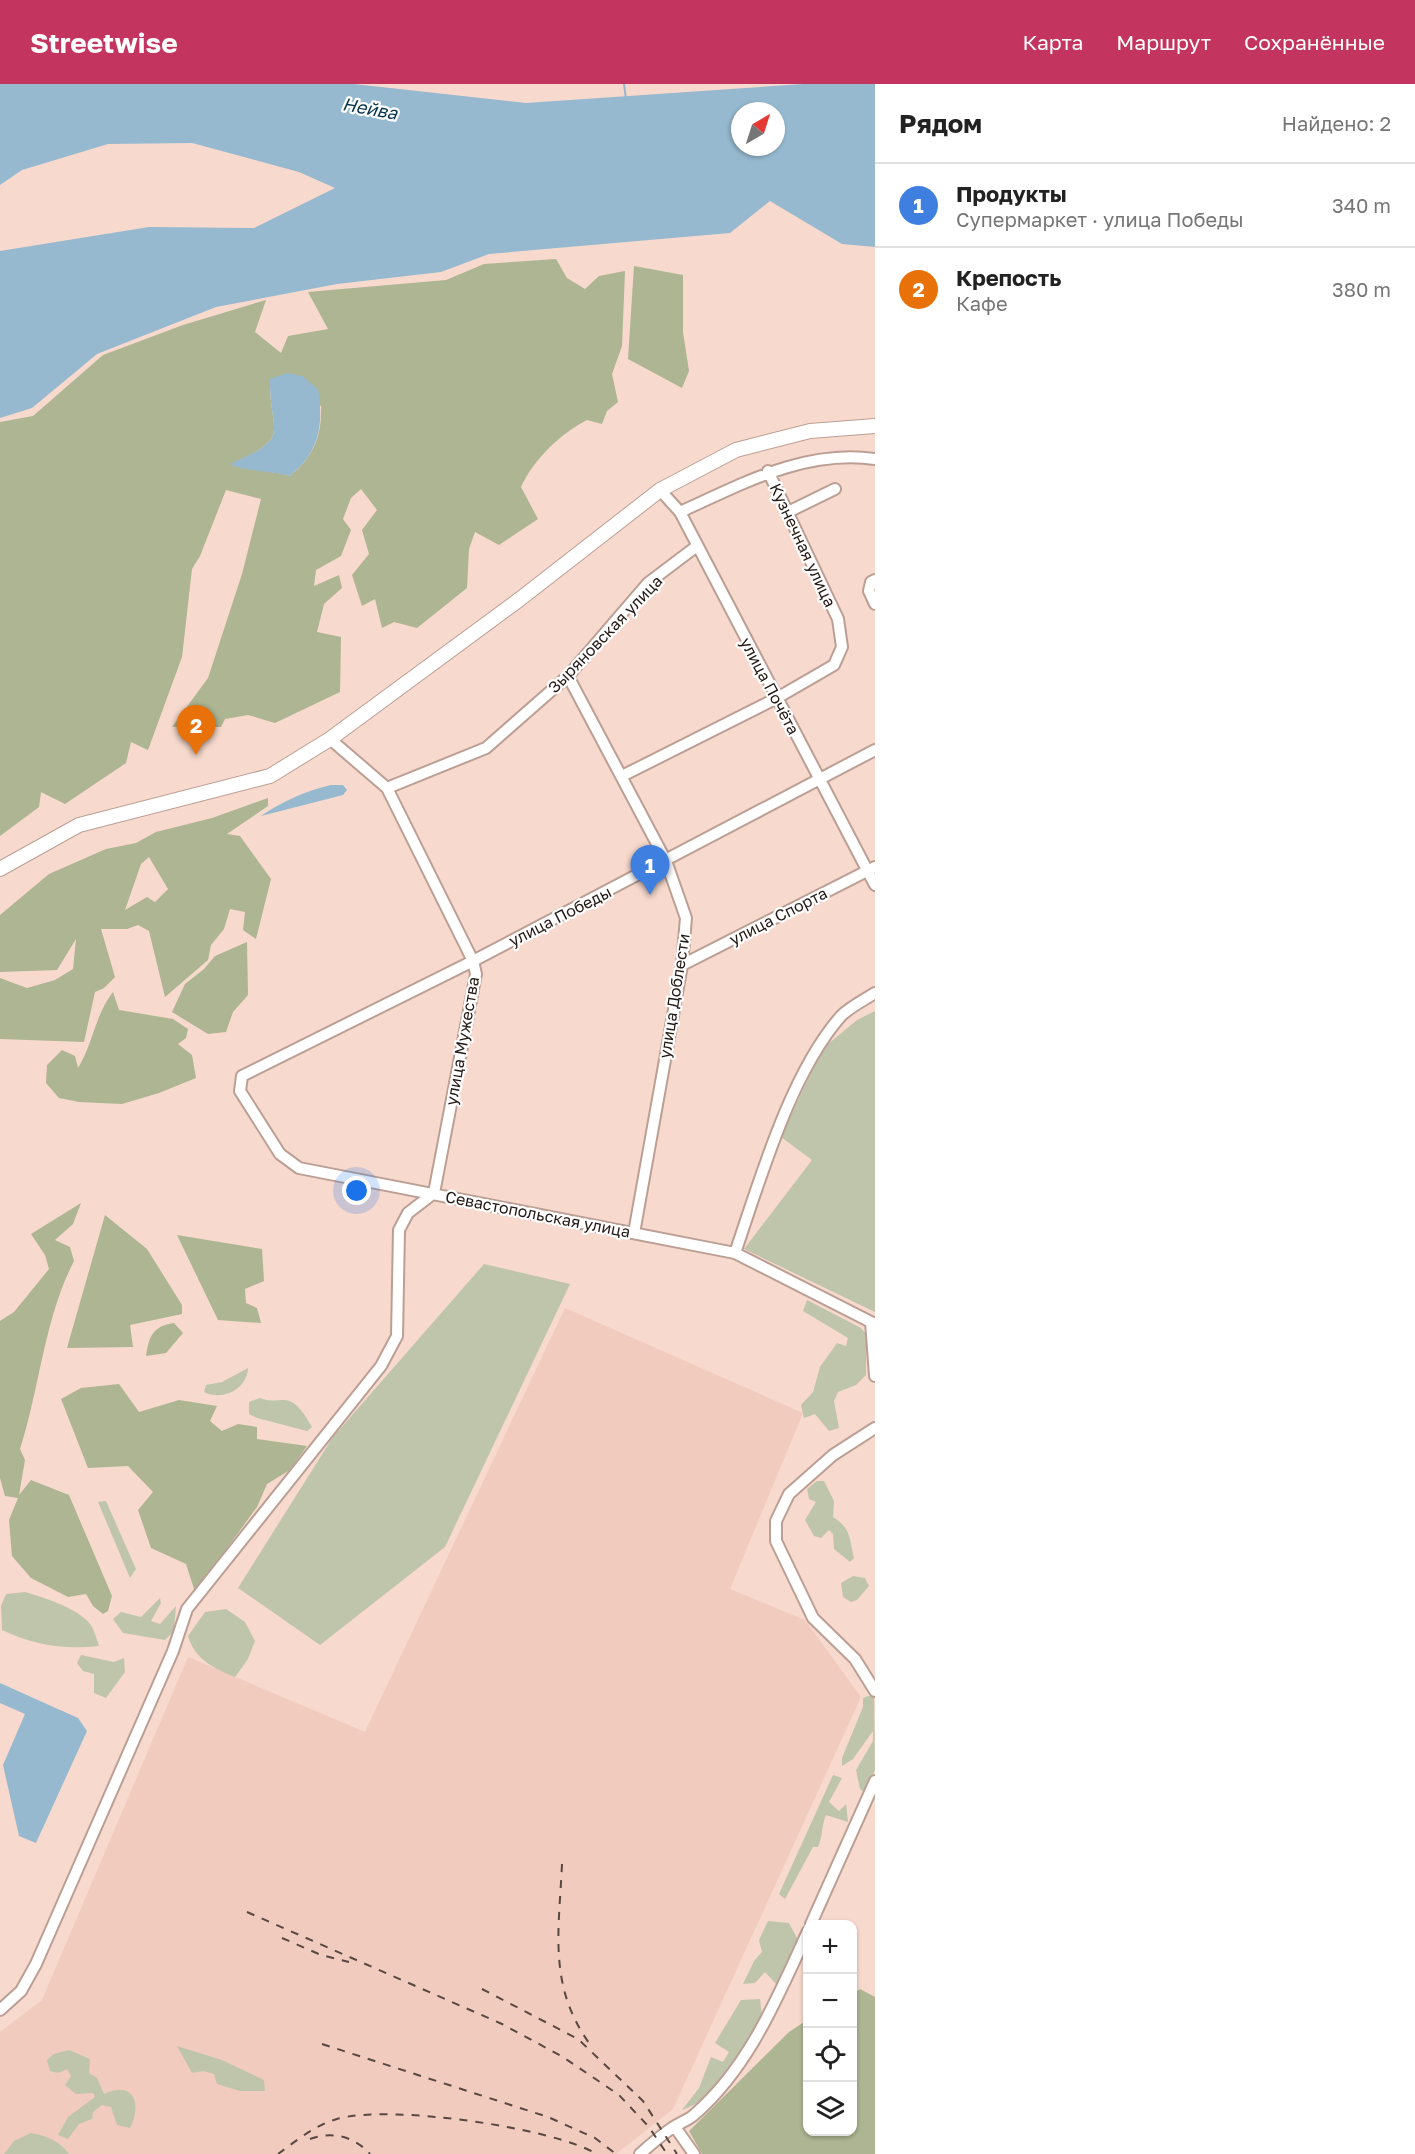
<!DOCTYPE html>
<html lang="ru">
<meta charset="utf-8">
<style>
body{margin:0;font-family:"Golos Text",sans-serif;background:#f2f2f2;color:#222}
.controls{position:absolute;right:18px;bottom:18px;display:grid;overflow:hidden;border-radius:12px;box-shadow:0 2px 4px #0004}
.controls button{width:54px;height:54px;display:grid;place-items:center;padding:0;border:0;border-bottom:2px solid #e0e0e0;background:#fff;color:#222;font:30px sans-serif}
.compass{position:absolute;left:731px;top:18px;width:54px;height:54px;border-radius:50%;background:#fff;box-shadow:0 2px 4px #0004;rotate:39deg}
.you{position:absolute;left:357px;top:1107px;width:21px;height:21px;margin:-15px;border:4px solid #fff;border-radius:50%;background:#1a73e8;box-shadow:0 0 0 9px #1a73e833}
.badge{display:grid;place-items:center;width:39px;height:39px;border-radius:50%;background:#c3355f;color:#fff;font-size:20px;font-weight:700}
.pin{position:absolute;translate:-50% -50px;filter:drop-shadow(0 2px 3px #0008)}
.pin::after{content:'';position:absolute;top:32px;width:21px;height:18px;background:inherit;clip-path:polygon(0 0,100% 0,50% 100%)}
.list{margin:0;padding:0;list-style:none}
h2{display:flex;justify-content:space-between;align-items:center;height:78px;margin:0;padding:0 24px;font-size:26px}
h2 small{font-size:20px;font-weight:400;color:#767676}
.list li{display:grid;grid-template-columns:39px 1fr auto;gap:18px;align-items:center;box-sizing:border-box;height:84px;padding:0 24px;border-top:2px solid #e0e0e0}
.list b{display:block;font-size:22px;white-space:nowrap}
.list p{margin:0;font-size:20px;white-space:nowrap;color:#767676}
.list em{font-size:20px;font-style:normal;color:#767676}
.icon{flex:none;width:33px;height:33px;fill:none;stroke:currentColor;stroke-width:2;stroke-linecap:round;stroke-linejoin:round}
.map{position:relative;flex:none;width:875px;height:2070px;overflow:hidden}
header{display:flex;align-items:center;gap:36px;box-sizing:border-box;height:84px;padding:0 30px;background:#c3355f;color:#fff}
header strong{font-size:28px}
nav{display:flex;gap:33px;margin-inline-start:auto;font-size:21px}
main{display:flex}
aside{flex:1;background:#fff}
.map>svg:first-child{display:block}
</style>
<header>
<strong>Streetwise</strong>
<nav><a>Карта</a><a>Маршрут</a><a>Сохранённые</a></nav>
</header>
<main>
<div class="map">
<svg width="875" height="2070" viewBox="0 0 875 2070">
<rect width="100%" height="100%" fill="#f7d9cd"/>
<path fill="#f1cbbd" d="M 565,1224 L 803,1329 L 730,1505 L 805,1536 L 861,1613 L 673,2025 L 616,2070 L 0,2070 L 0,1948 L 42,1916 L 188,1573 L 365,1648 Z"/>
<path fill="#bfc5ab" d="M 875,927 L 875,1228 L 744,1165 L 812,1076 L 781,1053 L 822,965 L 857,936 Z
M 484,1180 L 570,1200 L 445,1463 L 320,1561 L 238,1504 L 333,1353 Z
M 807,1216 L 861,1244 L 866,1250 L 866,1291 L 856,1301 L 838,1308 L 834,1317 L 839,1344 L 829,1347 L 815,1330 L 804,1334 L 801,1321 L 813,1308 L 820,1283 L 837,1259 L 846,1262 L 848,1254 L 803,1227 Z
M 248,1284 C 247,1306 222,1317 204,1308 L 206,1301 L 222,1298 Z
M 260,1314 C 270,1318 274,1316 284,1316 C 297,1316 306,1333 312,1343 L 307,1347 L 257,1334 L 249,1330 L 249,1318 Z
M 817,1397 L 824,1397 L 834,1417 L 833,1433 C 852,1445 849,1455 854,1474 L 850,1478 L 834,1465 L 833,1450 L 829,1446 L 821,1454 L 814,1452 L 805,1436 L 816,1418 L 809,1415 L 807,1405 Z
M 106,1417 L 136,1485 L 130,1494 L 98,1418 Z
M 853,1492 L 865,1494 L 869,1502 L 857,1516 L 851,1518 L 843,1513 L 841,1499 Z
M 25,1508 C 43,1513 83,1526 92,1543 C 95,1549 97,1556 99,1562 C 65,1566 33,1561 2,1546 L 1,1522 L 6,1510 Z
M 160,1514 L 161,1519 L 151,1537 L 160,1540 L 176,1522 L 174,1547 L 165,1556 L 123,1549 L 113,1535 L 121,1528 L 141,1533 Z
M 226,1525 L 245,1538 L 255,1557 L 248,1575 L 235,1593 C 215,1585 195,1576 188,1552 L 205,1528 Z
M 81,1571 L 114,1578 L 124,1574 L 125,1588 L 106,1614 L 94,1609 L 94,1590 L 83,1587 L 77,1579 Z
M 874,1610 L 875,1686 L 864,1708 L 860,1705 L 856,1686 L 873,1657 L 873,1647 L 853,1675 L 842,1682 L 842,1674 L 863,1623 L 863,1614 Z
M 833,1691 L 842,1694 L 829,1718 L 839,1727 L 846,1720 L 848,1738 L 826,1731 C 821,1743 823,1752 818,1763 L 813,1763 L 785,1815 L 779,1810 Z
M 768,1837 L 789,1839 L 798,1856 L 777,1901 L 765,1888 L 755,1899 L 743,1900 L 754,1877 L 762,1868 L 759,1856 Z
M 760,1915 L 762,1932 C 741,1967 723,2012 682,2026 L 699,2004 L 711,1973 L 723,1978 L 729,1968 L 715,1959 L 741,1916 Z
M 177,1962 L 222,1976 L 264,1996 L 265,2007 L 240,2007 L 217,2000 L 214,1990 L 203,1987 L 192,1989 Z
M 69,1966 L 90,1975 L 89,1989 L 97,1994 L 104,2010 C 109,2008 117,2005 123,2006 C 141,2010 136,2033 130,2044 L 117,2041 L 111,2023 L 102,2021 L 93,2028 L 92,2035 L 79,2040 L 68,2055 L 58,2051 L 68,2033 L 95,2013 L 93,2009 L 76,2010 L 65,2001 L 71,1992 L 67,1985 L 58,1989 L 50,1987 L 47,1976 L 54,1970 Z
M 31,2049 C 47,2052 60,2057 69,2070 L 4,2070 L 14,2057 Z"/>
<path fill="#adb592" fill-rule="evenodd" d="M 556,175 L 567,194 L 585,205 L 599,192 L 625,187 L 622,262 L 612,290 L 618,318 L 607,327 L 602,340 L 587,336 C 560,350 534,375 521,403 L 538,435 L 499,461 L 475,448 L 469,465 L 467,504 L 417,544 L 394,538 L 382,544 L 375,515 L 362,522 L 352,491 L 369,470 L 362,446 L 377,426 L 361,405 L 351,414 L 343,435 L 351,446 L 341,472 L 316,486 L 314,502 L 339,491 L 342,504 L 324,520 L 317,548 L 341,553 L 340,608 L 275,639 L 248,631 L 225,635 L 221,643 L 172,643 L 208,594 L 242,490 L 261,415 L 226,406 L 200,472 L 192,485 L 182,573 L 148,666 L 131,658 L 126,679 L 65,720 L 41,708 L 39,723 L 0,752 L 0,338 L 33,332 L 103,271 L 183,241 L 266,216 L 255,248 L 281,269 L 288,252 L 328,245 L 308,208 L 446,196 L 484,180 ZM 270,295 L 321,322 C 322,353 313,373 290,392 C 275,387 240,386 231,380 C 294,352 269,350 270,295 Z
M 634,182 L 683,191 L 683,248 L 689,287 L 682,304 L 628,275 Z
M 268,714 L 268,722 L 227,750 L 240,752 L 271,795 L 256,855 L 243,846 L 245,828 L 230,825 L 224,845 L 211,861 L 208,876 L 165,913 L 149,847 L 138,841 L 127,845 L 101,845 L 115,893 L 104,904 L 95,908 L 84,958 L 0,955 L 0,894 L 27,904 L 55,896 L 73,885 L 76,855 L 57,886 L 0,888 L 0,831 L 49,790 L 106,765 L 136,759 L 156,748 L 212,734 ZM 149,773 L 168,805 L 155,818 L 147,813 L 125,826 L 141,780 Z
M 247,858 L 248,911 L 233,928 L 226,948 L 208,950 L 172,928 L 185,900 L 204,885 L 215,872 Z
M 113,908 L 119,926 L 173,935 L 188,945 L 186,954 L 178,960 L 192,971 L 196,994 L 159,1009 L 122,1020 L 79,1018 L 59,1014 L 46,999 L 47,981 L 62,966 L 75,972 L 78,984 C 93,960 95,931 113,908 Z
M 81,1119 L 73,1140 L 55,1156 L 70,1163 L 74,1177 C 44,1235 40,1303 20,1365 L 25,1376 L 19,1411 L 31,1396 L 69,1411 L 112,1512 L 108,1527 L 103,1530 L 93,1522 L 86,1510 L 68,1513 L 31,1494 L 12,1472 L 9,1436 L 18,1414 L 5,1412 L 0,1394 L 0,1237 L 14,1228 L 49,1185 L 45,1171 L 31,1150 Z
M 105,1131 L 147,1165 L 182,1221 L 182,1230 L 130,1241 L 133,1263 L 67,1264 Z
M 177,1151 L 262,1165 L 264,1197 L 245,1205 L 246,1219 L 257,1224 L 261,1239 L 218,1236 Z
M 174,1239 L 183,1249 L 166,1269 L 146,1272 C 149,1252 153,1242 174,1239 Z
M 119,1300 L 139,1328 L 179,1316 L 217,1322 L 210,1337 L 222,1347 L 238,1340 L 257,1343 L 257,1355 L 307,1362 L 290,1386 L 267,1400 L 257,1423 L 195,1508 L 186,1480 L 151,1464 L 138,1426 L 153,1408 L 128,1382 L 88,1384 L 61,1315 L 81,1304 Z
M 860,1905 L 875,1913 L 875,2070 L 702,2070 L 689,2047 L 789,1948 L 807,1936 L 808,2048 L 852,2048 L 853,1910 Z"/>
<path fill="#96b9cf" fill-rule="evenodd" d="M 0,0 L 354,0 L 526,19 L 803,0 L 875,0 L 875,163 L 842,160 L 770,117 L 730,149 L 489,170 L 441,188 L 337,200 L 216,223 L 97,270 L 32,324 L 0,334 L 0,167 L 149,143 L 254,144 L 335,104 L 299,88 L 192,59 L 108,60 L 22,86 L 0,101 ZM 740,27 L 776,27 L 776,63 L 740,63 Z
M 287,289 L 302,292 L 318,305 C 324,342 319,368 290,392 C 273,387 242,387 230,380 C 294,352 269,351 270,295 Z
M 331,701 L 343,701 L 347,706 L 343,711 L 261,732 C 283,717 305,707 331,701 Z
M 0,1599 L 78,1634 L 87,1647 L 36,1759 L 19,1752 L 3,1681 L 25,1630 L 0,1619 Z"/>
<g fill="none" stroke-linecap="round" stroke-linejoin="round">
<path stroke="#96b9cf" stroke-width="2" d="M 624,0 L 626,15"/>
<g stroke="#bc9f94" stroke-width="14">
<path id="minor" d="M 660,406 L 680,428 L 875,801
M 680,428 C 742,400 805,365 875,375
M 788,428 L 835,405
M 875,496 L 871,498 L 869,507 L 875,520
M 568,592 L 666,777 L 686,834 L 682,881 L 634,1149
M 875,666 L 473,877 L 242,992 L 240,1007 L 280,1070 L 299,1084 L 735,1169 L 875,1240
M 622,692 L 777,614 L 834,581 L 842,563 L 838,535 L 768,387
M 387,704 L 486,664 L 568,592 L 648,499 L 697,462
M 682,881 L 875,783
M 735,1169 C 760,1096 790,990 841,932 C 850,923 864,916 875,909
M 871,1238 L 875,1292
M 875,1344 L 833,1371 L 789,1410 L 776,1437 L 776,1457 L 813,1534 L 855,1575 L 875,1607
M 811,1840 L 875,1697
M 0,1926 L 21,1907 L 36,1880 L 173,1567 L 187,1525 L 381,1282 L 397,1252 L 399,1146 L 408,1129 L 434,1109 L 476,890 L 473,877 L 387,704 L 330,655
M 675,2043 L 694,2070
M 640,2070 C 650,2061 660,2052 672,2044 C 679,2039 689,2036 695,2030 C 750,1982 778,1912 808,1847"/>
</g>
<g stroke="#bc9f94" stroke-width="16">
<path id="major" d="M 0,785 L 79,741 L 270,692 L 330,655 L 520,515 L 660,406 L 736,366 L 810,347 L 875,342"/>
</g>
<use href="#minor" stroke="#fff" stroke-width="10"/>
<use href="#major" stroke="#fff" stroke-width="14"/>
<path stroke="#574842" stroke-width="2" stroke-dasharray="8 8" stroke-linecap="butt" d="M 562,1780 C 559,1847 548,1901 589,1959
M 247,1828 L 502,1940 L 563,1973 L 619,2011 L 649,2043 L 667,2070
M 282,1854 L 321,1871 L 349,1878
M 482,1905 L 578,1955 L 643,2017 L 677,2070
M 322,1960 L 548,2033 L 595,2054 L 616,2070
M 310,2055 C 332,2047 354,2052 370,2070
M 278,2070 C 296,2057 315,2041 337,2035 C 388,2020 551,2043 597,2070"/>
</g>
<g text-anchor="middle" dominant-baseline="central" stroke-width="4.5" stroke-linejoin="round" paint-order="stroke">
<g font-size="16" fill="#231814" stroke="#fff">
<text transform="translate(803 461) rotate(65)">Кузнечная улица</text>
<text transform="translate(605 550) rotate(-46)">Зыряновская улица</text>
<text transform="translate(770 602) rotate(62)">улица Почёта</text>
<text transform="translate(560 832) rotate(-27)">улица Победы</text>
<text transform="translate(778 832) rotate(-27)">улица Спорта</text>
<text transform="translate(674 912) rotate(-81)">улица Доблести</text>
<text transform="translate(462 957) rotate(-80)">улица Мужества</text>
<text transform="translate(538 1130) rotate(11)">Севастопольская улица</text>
</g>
<g font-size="18" font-style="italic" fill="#07364e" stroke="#fff">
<text transform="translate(370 24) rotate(10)">Нейва</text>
</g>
</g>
</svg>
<div class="controls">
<button>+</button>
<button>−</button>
<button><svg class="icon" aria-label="locate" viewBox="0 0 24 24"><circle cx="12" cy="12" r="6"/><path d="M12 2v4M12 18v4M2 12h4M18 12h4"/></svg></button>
<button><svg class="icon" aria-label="layers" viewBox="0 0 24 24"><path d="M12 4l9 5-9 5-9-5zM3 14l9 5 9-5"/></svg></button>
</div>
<svg class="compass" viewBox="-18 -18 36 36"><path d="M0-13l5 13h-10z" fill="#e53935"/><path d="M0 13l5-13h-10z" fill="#767676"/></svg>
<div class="you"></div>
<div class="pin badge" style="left:650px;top:811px;background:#3f7fe0">1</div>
<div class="pin badge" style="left:196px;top:671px;background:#e8710a">2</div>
</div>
<aside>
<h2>Рядом<small>Найдено: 2</small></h2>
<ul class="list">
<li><span class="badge" style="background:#3f7fe0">1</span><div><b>Продукты</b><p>Супермаркет · улица Победы</p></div><em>340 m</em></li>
<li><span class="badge" style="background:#e8710a">2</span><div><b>Крепость</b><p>Кафе</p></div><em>380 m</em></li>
</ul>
</aside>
</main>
